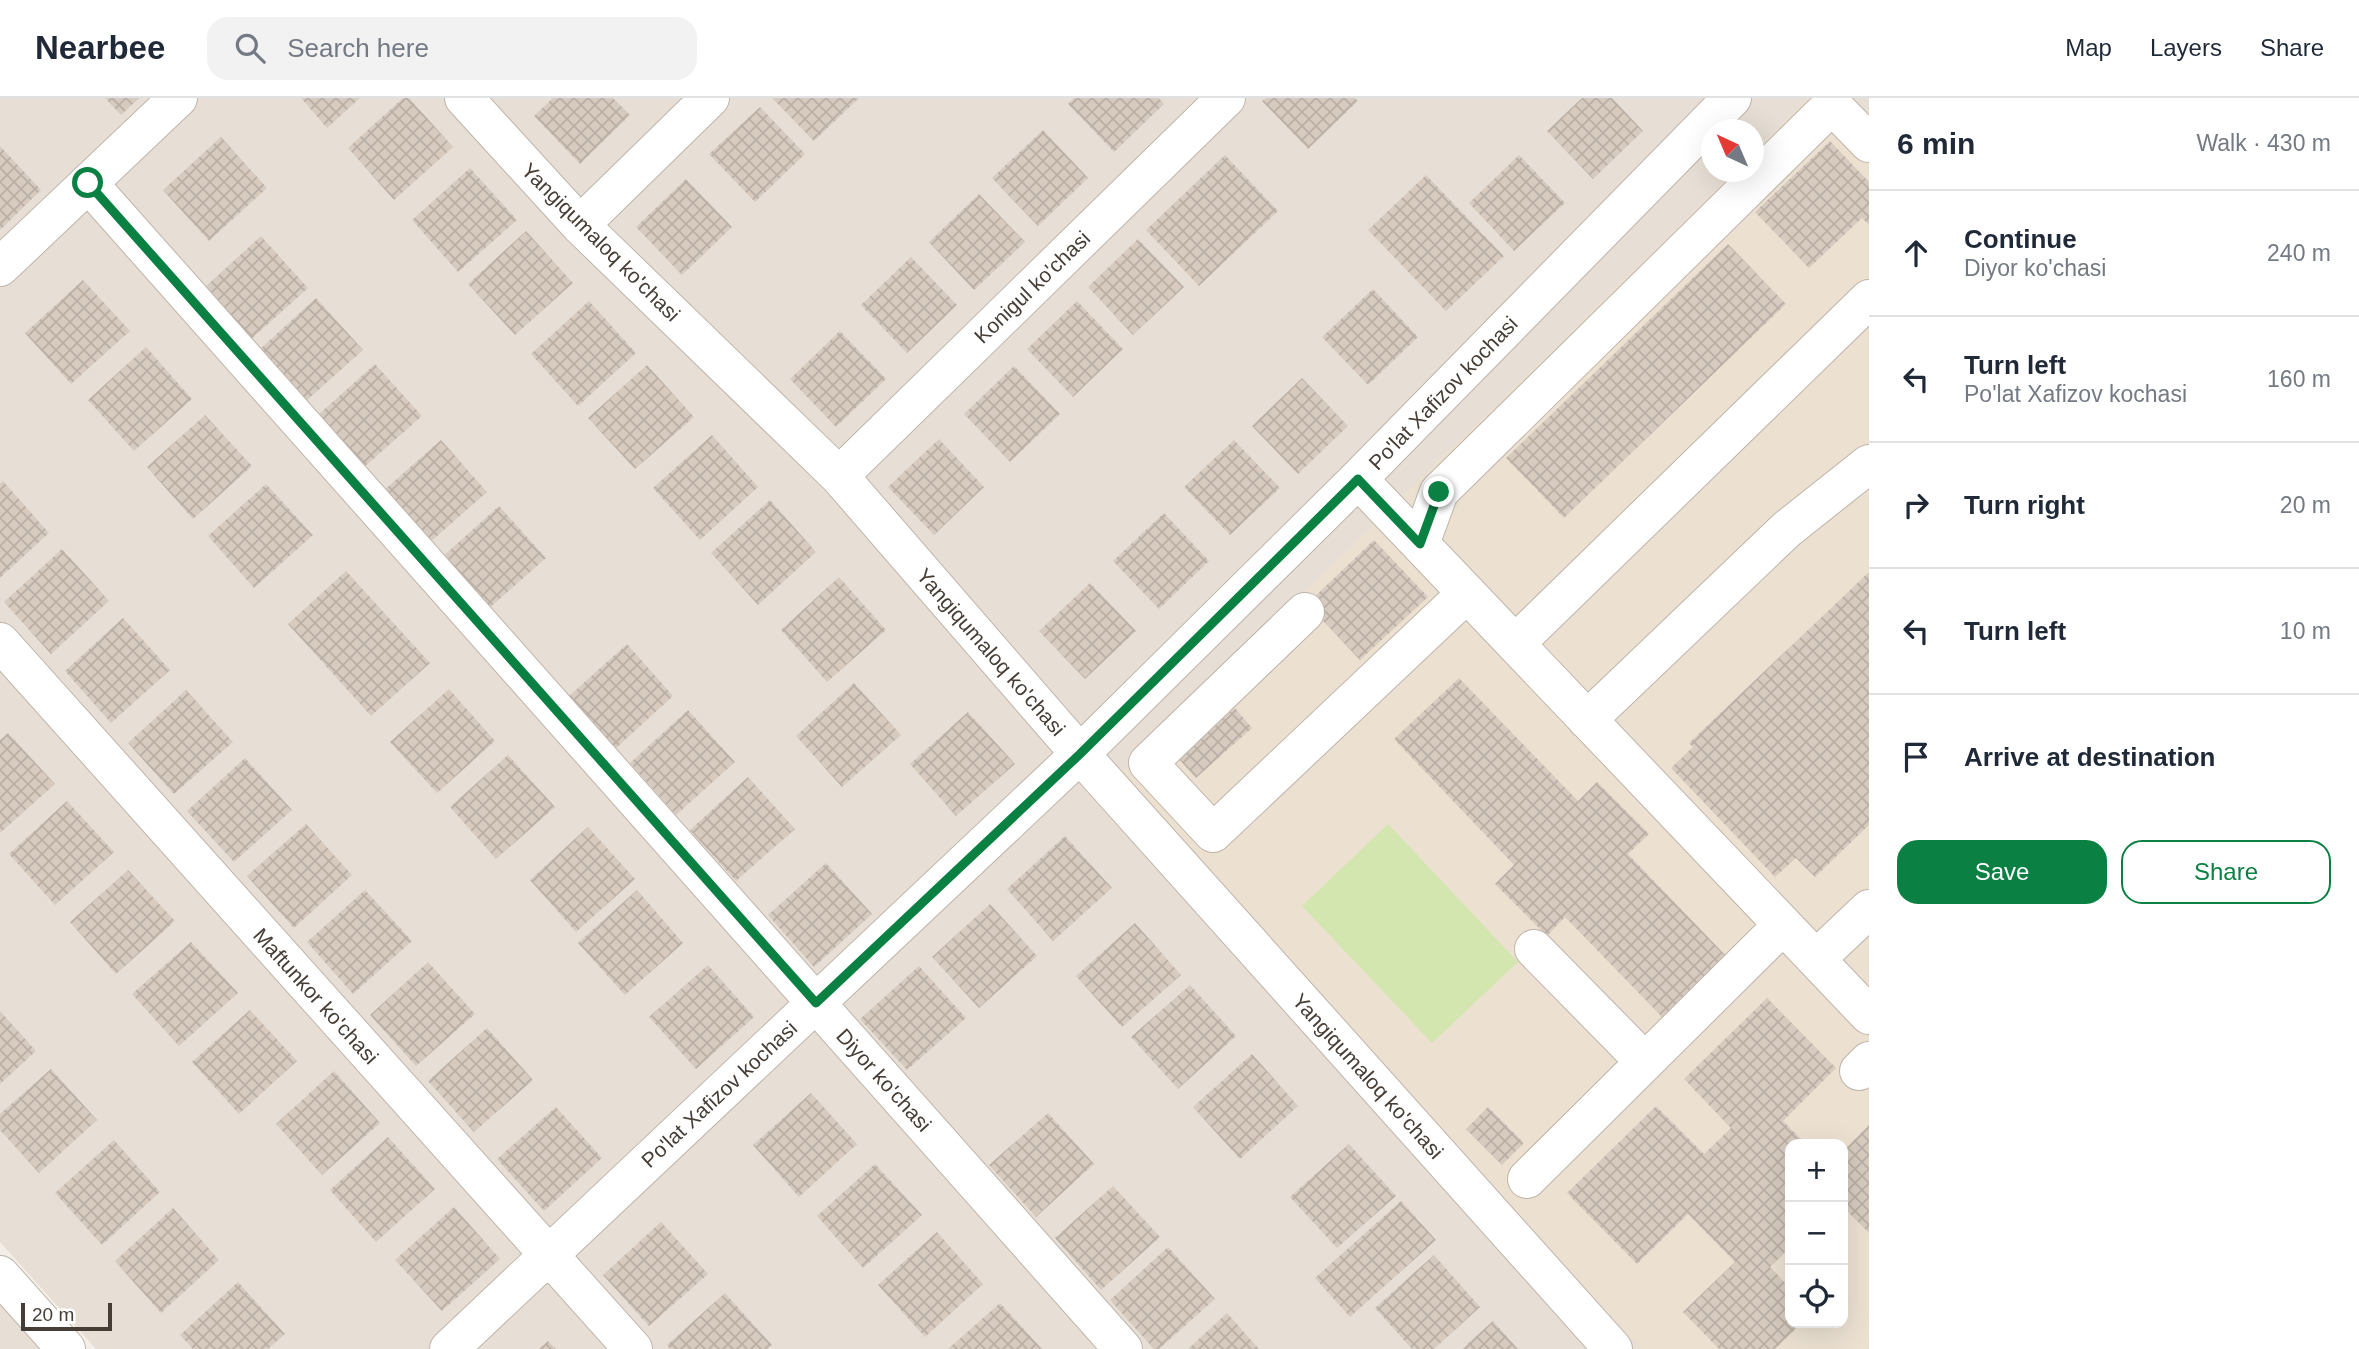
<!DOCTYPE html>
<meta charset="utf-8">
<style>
body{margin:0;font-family:Helvetica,sans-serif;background:#f2f2f3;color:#1f2937}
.controls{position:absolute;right:21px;bottom:21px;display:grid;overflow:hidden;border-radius:14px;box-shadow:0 7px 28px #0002}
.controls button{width:63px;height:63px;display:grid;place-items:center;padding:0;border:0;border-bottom:2px solid #e0e1e3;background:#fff;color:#1f2937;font:35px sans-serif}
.compass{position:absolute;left:1701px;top:21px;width:63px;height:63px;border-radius:50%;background:#fff;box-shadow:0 7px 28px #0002;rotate:316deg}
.scale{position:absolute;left:21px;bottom:18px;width:91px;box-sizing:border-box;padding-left:7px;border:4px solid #463e36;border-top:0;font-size:19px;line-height:24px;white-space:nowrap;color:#463e36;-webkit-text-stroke:5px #fff;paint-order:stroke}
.stop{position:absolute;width:21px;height:21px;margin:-16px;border:5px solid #0b8043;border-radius:50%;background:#fff}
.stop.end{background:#0b8043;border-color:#fff;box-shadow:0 2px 7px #0008}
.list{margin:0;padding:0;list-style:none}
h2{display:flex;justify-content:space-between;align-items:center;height:91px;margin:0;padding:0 28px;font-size:30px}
h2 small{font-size:23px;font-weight:400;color:#747a83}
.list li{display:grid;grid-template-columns:46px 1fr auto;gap:21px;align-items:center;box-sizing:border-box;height:126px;padding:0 28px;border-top:2px solid #e0e1e3}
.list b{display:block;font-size:26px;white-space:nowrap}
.list p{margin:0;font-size:23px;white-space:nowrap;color:#747a83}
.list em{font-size:23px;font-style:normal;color:#747a83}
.actions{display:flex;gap:14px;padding:21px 28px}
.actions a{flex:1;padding:16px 0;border:2px solid #0b8043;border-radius:21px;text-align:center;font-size:24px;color:#0b8043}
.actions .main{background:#0b8043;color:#fff}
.icon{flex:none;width:38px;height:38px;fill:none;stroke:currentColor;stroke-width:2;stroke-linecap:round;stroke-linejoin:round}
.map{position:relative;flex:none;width:1869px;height:1251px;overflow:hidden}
header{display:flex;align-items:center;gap:42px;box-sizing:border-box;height:98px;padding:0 35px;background:#fff;border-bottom:2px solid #e0e1e3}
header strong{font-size:33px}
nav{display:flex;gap:38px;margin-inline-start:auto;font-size:24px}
.search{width:490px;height:63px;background:#f2f2f3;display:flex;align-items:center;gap:18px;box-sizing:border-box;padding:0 24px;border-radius:21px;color:#747a83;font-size:26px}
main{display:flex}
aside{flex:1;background:#fff}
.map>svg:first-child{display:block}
</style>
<header>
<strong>Nearbee</strong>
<div class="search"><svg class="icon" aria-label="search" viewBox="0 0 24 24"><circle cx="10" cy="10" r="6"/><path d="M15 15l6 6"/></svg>Search here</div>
<nav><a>Map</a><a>Layers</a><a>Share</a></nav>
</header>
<main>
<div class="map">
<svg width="1869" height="1251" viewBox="0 0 1869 1251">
<defs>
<pattern id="building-cross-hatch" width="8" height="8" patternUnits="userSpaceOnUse" patternTransform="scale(1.75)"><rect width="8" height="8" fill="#d7cbbf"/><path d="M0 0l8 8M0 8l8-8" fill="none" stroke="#baafa5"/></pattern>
</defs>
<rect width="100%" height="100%" fill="#f3eee7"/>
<path fill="#e7dfd5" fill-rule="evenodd" d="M 0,0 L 1869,0 L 1869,1251 L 96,1251 L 0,1144 ZM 1712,32 L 1754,32 L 1754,74 L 1712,74 ZM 1790,1046 L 1843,1046 L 1843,1225 L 1790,1225 Z
M 0,1176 L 66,1251 L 0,1251 Z"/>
<path fill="#ece1d1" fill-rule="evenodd" d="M 1808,0 L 1842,0 L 1869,28 L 1869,1251 L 1641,1251 L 1120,675 L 1734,74 L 1754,74 L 1754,54 ZM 1790,1046 L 1843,1046 L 1843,1225 L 1790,1225 Z"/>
<path fill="#d4e6b0" d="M 1388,726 L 1518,864 L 1432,945 L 1302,808 Z"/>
<path fill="url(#building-cross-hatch)" d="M 105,0 L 139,0 L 121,17 Z
M 301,0 L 360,0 L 327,30 Z
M 403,0 L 409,0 L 453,49 L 394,102 L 348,50 Z
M 553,0 L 613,0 L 630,17 L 580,66 L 534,18 Z
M 772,0 L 859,0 L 814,43 Z
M 1074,0 L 1159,0 L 1164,6 L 1114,54 L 1068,6 Z
M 1266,0 L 1355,0 L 1358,3 L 1308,51 L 1262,3 Z
M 1582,0 L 1612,0 L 1643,33 L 1593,81 L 1547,33 Z
M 760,9 L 805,56 L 755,104 L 709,56 Z
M 1043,32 L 1088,80 L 1038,128 L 992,80 Z
M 221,39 L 267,90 L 209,143 L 163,92 Z
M 1830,43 L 1869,84 L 1869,127 L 1862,120 L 1809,170 L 1755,114 Z
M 0,48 L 41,92 L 0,132 Z
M 1225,57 L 1278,113 L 1199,188 L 1146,132 Z
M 1519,57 L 1565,105 L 1514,153 L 1469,105 Z
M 470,70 L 517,122 L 458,174 L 412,122 Z
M 1426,77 L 1504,158 L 1446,213 L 1368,132 Z
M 686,81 L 732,129 L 682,177 L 636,129 Z
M 979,96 L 1025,144 L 974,192 L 929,144 Z
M 526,133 L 573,185 L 515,237 L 468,186 Z
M 261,138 L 308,190 L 249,243 L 203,191 Z
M 1138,141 L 1184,189 L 1133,237 L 1088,189 Z
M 1728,146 L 1786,206 L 1564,420 L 1506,360 Z
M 911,159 L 957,207 L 907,255 L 861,207 Z
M 83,182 L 130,233 L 71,286 L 25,235 Z
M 1373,191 L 1418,239 L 1368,287 L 1322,239 Z
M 316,200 L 363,252 L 305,304 L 258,253 Z
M 589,203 L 636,255 L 578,308 L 531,256 Z
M 1077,203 L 1123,251 L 1073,299 L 1027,251 Z
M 840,233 L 886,281 L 836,329 L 790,281 Z
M 146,249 L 192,301 L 134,353 L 88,302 Z
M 375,266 L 422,318 L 363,370 L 317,318 Z
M 647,267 L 694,319 L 635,371 L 588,320 Z
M 1014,268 L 1060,316 L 1010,364 L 964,316 Z
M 1302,280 L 1348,328 L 1298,376 L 1252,328 Z
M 205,317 L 252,368 L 193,421 L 147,369 Z
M 712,337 L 758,389 L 700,442 L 653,390 Z
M 939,341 L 984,389 L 934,437 L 888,389 Z
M 441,342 L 487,394 L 428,446 L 382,394 Z
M 1234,342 L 1280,390 L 1230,437 L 1184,389 Z
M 3,383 L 49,435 L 0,480 L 0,386 Z
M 266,386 L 313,437 L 254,490 L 208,438 Z
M 770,402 L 816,454 L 758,507 L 711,455 Z
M 499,408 L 546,460 L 487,512 L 441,460 Z
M 1164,415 L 1209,463 L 1159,511 L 1113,463 Z
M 1374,442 L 1428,499 L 1360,562 L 1307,506 Z
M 62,451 L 109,503 L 51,556 L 4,504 Z
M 346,473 L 430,565 L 371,618 L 288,526 Z
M 1869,474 L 1869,727 L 1815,779 L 1796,760 L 1775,779 L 1671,670 L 1693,649 L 1689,645 Z
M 839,479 L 886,532 L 827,584 L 781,532 Z
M 1090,485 L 1136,533 L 1085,581 L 1039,533 Z
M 123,520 L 170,572 L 111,625 L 65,573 Z
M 627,546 L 673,598 L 615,651 L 568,599 Z
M 1459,580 L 1578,703 L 1597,684 L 1649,736 L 1628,756 L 1728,860 L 1664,921 L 1565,819 L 1547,838 L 1495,786 L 1514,767 L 1394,641 Z
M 854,585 L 901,637 L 842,689 L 796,638 Z
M 449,591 L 495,643 L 437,695 L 390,644 Z
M 186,592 L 233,644 L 174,696 L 128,645 Z
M 1235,610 L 1252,630 L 1196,680 L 1178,660 Z
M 688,612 L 735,664 L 676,717 L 630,665 Z
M 968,614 L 1015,666 L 956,718 L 910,666 Z
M 8,635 L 55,686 L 0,735 L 0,642 Z
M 508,657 L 555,709 L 496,761 L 450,709 Z
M 245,660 L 292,712 L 234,764 L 187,713 Z
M 748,679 L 795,731 L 736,783 L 690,732 Z
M 67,703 L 114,754 L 55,807 L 9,756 Z
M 306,726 L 352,777 L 294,830 L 247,778 Z
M 588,729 L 635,781 L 576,834 L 530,782 Z
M 1065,738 L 1112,790 L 1053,843 L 1007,791 Z
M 826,765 L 872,816 L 814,869 L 768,817 Z
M 128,772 L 175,823 L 116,876 L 70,824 Z
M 365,792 L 412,843 L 353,896 L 307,844 Z
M 637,792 L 683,845 L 625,897 L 578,845 Z
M 990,806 L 1037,858 L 979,910 L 932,859 Z
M 1135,825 L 1181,877 L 1122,929 L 1076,878 Z
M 191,844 L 238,895 L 179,948 L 132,896 Z
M 428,864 L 475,916 L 416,968 L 370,917 Z
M 708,867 L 754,919 L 696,971 L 649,919 Z
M 919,868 L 966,920 L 907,972 L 860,921 Z
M 1190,887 L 1236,938 L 1178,991 L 1131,939 Z
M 1767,900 L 1836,970 L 1783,1023 L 1806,1046 L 1790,1046 L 1790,1149 L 1770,1169 L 1790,1190 L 1790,1225 L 1802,1225 L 1775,1251 L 1719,1251 L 1683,1214 L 1735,1164 L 1688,1116 L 1637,1166 L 1567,1095 L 1656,1008 L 1704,1056 L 1731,1030 L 1684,981 Z
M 250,912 L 297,963 L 239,1016 L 192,964 Z
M 0,913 L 36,953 L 0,986 Z
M 487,930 L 533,982 L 474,1034 L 428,983 Z
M 1252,956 L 1298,1008 L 1240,1061 L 1193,1009 Z
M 51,971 L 97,1022 L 39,1075 L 0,1032 L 0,1016 Z
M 334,973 L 380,1025 L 322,1077 L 276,1026 Z
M 811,995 L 857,1046 L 799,1099 L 753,1047 Z
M 556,1009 L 602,1060 L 544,1113 L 497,1061 Z
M 1488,1009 L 1524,1045 L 1502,1067 L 1466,1031 Z
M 1048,1015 L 1094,1066 L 1036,1119 L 989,1067 Z
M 1869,1027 L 1869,1135 L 1843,1109 L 1843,1053 Z
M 388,1039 L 435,1091 L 376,1144 L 330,1092 Z
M 114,1042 L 160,1094 L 102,1147 L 55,1095 Z
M 1349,1046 L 1396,1098 L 1337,1150 L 1290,1099 Z
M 875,1066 L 922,1117 L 863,1170 L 817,1118 Z
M 1113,1088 L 1160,1139 L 1101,1192 L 1055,1140 Z
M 1401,1103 L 1436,1142 L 1350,1219 L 1315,1180 Z
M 454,1109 L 500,1161 L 442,1213 L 395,1162 Z
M 173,1110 L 219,1162 L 161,1215 L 115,1163 Z
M 661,1124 L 708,1176 L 649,1228 L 603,1177 Z
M 937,1134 L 983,1186 L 925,1239 L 878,1187 Z
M 1168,1149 L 1215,1201 L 1159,1251 L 1154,1251 L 1110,1202 Z
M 1434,1157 L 1480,1209 L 1434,1251 L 1412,1251 L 1375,1210 Z
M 238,1184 L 285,1236 L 268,1251 L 193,1251 L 180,1237 Z
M 725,1195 L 772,1247 L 767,1251 L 670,1251 L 667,1247 Z
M 1000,1205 L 1042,1251 L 948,1251 Z
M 1227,1215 L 1259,1251 L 1188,1251 Z
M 1493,1223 L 1518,1251 L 1462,1251 Z
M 548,1243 L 556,1251 L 539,1251 Z"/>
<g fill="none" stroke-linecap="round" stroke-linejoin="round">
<g stroke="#beb4a9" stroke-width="40">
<path id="minor" d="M 464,0 L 580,127 L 839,378 L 1080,656 L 1613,1251
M 88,85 L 1123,1251
M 580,127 L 710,0
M 0,169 L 178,0
M 839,378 L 1226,0
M 1358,381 L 1869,917
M 1420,446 L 1439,394 L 1832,7 L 1869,45
M 1305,514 L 1148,665 L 1213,735 L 1467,495
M 0,544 L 633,1251
M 1515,546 L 1869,201
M 1587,622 L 1787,431 L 1869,366
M 1534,851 L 1645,964
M 1816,861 L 1869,811
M 1859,973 L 1869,963
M 1527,1081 L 1783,827
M 0,1177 L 66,1251
M 449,1251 L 1080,656 L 1358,381 L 1732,0"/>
</g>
<use href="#minor" stroke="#fff" stroke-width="38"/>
</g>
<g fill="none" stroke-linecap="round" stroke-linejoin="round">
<path stroke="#0b8043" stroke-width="9" d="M 88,85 L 816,905 L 1080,656 L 1358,381 L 1420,446 L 1439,394"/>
</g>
<g text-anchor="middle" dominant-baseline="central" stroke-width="5" stroke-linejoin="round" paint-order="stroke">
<g font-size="21" fill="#463e36" stroke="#fff">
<text transform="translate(601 144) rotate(45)">Yangiqumaloq ko'chasi</text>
<text transform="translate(1032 189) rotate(-44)">Konigul ko'chasi</text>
<text transform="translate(1443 295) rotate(-46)">Po'lat Xafizov kochasi</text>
<text transform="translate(991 554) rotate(49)">Yangiqumaloq ko'chasi</text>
<text transform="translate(316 898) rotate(48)">Maftunkor ko'chasi</text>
<text transform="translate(1368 978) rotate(48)">Yangiqumaloq ko'chasi</text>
<text transform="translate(884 982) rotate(48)">Diyor ko'chasi</text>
<text transform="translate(719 996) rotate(-43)">Po'lat Xafizov kochasi</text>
</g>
</g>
</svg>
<div class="controls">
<button>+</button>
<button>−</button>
<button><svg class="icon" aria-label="locate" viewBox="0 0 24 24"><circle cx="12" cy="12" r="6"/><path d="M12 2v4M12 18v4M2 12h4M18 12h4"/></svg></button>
</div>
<svg class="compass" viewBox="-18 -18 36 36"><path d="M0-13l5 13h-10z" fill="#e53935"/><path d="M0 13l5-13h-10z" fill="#747a83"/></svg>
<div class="scale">20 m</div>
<div class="stop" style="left:88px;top:85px"></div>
<div class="stop end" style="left:1439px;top:394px"></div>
</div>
<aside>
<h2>6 min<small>Walk · 430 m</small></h2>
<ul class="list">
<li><svg class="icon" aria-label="ahead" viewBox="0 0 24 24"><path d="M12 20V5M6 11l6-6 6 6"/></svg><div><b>Continue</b><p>Diyor ko'chasi</p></div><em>240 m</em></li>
<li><svg class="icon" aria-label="left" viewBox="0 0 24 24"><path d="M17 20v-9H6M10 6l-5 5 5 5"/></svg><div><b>Turn left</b><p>Po'lat Xafizov kochasi</p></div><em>160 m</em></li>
<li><svg class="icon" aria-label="right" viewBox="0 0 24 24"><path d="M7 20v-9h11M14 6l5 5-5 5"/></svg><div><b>Turn right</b></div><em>20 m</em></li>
<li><svg class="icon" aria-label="left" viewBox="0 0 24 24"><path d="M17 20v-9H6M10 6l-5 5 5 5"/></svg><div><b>Turn left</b></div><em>10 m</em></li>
<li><svg class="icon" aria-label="arrive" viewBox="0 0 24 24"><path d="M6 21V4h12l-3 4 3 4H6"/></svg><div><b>Arrive at destination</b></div></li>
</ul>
<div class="actions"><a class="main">Save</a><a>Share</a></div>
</aside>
</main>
